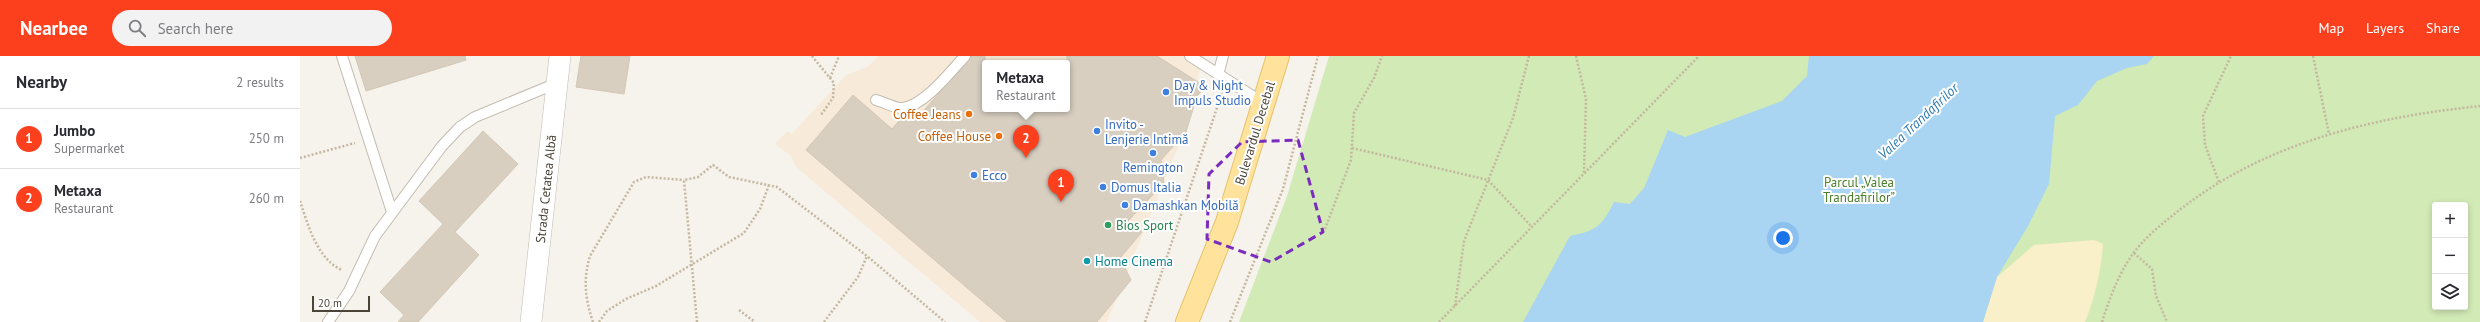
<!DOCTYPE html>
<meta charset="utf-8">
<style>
body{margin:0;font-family:"PT Sans",sans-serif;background:#f2f2f3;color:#2b2b33}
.controls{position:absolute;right:12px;bottom:12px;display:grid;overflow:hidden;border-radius:4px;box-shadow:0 2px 6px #0003}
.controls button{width:36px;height:36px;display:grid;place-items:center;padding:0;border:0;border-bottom:1px solid #e1e1e2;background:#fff;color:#2b2b33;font:20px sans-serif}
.scale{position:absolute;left:12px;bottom:10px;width:58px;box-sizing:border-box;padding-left:4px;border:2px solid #4b4439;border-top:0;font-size:11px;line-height:14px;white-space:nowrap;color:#4b4439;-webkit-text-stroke:3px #fff;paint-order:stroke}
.you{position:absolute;left:1483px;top:182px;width:14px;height:14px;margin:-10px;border:3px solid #fff;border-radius:50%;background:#1a73e8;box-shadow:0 0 0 6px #1a73e833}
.badge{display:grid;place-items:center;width:26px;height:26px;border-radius:50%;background:#fc3f1d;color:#fff;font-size:13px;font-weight:700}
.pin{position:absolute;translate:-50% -33px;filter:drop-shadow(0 1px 2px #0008)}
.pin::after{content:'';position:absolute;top:21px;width:14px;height:12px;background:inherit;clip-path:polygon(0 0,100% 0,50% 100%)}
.popup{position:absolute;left:682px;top:4px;width:88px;height:52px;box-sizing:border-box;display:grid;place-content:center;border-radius:4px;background:#fff;filter:drop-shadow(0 1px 3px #0005);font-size:13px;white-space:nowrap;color:#7c7c81}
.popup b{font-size:15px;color:#2b2b33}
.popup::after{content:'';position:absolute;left:50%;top:100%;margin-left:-8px;border:8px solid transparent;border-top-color:#fff}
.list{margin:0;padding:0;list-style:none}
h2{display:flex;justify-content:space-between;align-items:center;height:52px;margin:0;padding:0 16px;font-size:17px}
h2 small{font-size:13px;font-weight:400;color:#7c7c81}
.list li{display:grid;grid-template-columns:26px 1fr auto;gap:12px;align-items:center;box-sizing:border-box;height:60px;padding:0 16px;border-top:1px solid #e1e1e2}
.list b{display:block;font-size:15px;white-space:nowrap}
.list p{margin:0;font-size:13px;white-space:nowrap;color:#7c7c81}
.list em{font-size:13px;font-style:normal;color:#7c7c81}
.icon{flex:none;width:22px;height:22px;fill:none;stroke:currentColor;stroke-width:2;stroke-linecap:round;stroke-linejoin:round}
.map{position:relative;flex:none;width:2180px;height:266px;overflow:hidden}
header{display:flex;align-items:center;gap:24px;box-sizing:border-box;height:56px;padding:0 20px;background:#fc3f1d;color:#fff}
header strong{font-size:19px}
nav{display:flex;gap:22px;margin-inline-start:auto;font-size:14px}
.search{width:280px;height:36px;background:#f2f2f3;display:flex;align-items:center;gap:10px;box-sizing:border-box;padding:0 14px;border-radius:22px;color:#7c7c81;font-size:15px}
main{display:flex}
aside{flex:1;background:#fff}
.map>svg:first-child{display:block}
</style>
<header>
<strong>Nearbee</strong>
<div class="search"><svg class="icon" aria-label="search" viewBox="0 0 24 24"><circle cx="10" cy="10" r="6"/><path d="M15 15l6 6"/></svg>Search here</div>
<nav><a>Map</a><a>Layers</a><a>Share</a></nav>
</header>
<main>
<aside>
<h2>Nearby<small>2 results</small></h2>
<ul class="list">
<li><span class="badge">1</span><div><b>Jumbo</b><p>Supermarket</p></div><em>250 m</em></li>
<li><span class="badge">2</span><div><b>Metaxa</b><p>Restaurant</p></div><em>260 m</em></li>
</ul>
</aside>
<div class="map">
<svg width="2180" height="266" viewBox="0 0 2180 266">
<rect width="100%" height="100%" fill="#f6f3ec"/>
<path fill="#f7ead8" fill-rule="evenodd" d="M 579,0 L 904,0 L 878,91 L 807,266 L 680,266 L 496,111 L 491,100 L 475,88 L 488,75 L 492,78 L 546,19 L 567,11 ZM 685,7 L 767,7 L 767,53 L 685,53 Z"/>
<path fill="#d2eab5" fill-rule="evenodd" d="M 1029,0 L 2180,0 L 2180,266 L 939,266 L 987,140 ZM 2135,149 L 2165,149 L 2165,251 L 2135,251 Z"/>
<path fill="#f9efc9" d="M 1794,184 L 1803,188 C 1801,215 1795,241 1785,266 L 1683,266 L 1697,221 L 1734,189 Z"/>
<path fill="#a9d4f2" d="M 1509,0 L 1854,0 L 1847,8 L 1827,12 L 1797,25 L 1778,49 L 1755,60 L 1749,128 L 1728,170 L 1697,221 L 1683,266 L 1223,266 L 1270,180 C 1296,175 1302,170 1314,146 L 1330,148 L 1344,132 L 1368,74 L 1385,81 L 1482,45 L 1507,20 Z"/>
<path fill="#d8cfc1" stroke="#d3c7b4" d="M 55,0 L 165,0 L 166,4 L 66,35 Z
M 281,0 L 330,0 L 324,38 L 276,31 Z
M 671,0 L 685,0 L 685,53 L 767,53 L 767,0 L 857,0 L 906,31 L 897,40 L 886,76 L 861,104 L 864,127 L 828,165 L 842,176 L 820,202 L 831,224 L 797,266 L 707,266 L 506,94 L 553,39 L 592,73 L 604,59 L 614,66 Z
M 183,75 L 218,108 L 155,176 L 179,199 L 118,266 L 98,266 L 104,259 L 80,236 L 143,168 L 119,145 Z"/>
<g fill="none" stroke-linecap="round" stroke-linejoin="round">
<g stroke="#c2bbae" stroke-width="12">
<path id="service" d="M 42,0 L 92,156
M 890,0 L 954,41 L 966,44
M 918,19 L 923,0
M 576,44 C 584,46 596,53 603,52 C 625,49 650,16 665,0
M 28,266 L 49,235 L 75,180 L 142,90 L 160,71 L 175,61 L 257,27"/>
</g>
<g stroke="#c2bbae" stroke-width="22">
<path id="minor" d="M 231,266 L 260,0"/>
</g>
<g stroke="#e6c16a" stroke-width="24">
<path id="primary" d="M 887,266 L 927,166 L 978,0"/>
</g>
<path stroke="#c4b79f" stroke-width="2.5" stroke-dasharray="2 2" stroke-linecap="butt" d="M 512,0 L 534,27 L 533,42 L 521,59
M 1276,0 L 1286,43 L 1284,117
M 2013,0 L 2029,78
M 530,22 L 539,0
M 1052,92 L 1188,124 L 1232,171
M 0,102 L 55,87
M 1919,126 L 1905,89 L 1903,60 L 1931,0
M 0,145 C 8,169 17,203 42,214
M 1025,173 L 1051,104 L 1054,57 L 1074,22 L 1082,0
M 1834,197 L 1852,213 L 1856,240 L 1867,266
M 1155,250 L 1164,185 L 1213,62 L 1229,0
M 439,254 L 455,266
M 293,266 C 285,243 283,223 290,200 L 334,126 L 346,121 L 384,124
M 299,266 L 307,255 L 326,243 L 356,230 L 444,177 L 460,153 L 469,129
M 397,266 L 384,124 L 398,121 L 413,109 L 429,121 L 477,131 L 567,200 L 645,266
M 524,266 L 558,221 L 567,200
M 845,266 L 922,37
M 930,266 L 983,133 L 1018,0
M 1139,266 L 1399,0
M 1802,266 C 1809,244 1817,222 1830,202 C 1842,184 1860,169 1877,156 C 1963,87 2073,61 2180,50"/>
<use href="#service" stroke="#fff" stroke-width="10"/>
<use href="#minor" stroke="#fff" stroke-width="21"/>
<use href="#primary" stroke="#ffe39c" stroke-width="22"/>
</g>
<path fill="none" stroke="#7b2cbf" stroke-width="3" stroke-dasharray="8 5" stroke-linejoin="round" d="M 998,84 L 1023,176 L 971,206 L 907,183 L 909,118 L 942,86 Z"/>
<g fill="#3f7fe0" stroke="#fff" stroke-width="1.5">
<circle cx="866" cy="36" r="4"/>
<circle cx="797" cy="75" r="4"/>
<circle cx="853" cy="97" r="4"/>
<circle cx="674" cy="119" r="4"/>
<circle cx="803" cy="131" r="4"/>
<circle cx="825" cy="149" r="4"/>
</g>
<g fill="#e8710a" stroke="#fff" stroke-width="1.5">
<circle cx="669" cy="58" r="4"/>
<circle cx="699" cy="80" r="4"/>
</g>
<circle fill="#2e9e5b" stroke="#fff" stroke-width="1.5" cx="808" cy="169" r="4"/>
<circle fill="#0f9aa8" stroke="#fff" stroke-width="1.5" cx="787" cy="205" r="4"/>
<g text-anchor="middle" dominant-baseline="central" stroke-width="4" stroke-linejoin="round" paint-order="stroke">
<g font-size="13" fill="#366cbe" stroke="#fff" text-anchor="start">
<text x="874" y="29">Day &amp; Night<tspan x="874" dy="15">Impuls Studio</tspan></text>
<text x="805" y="68">Invito -<tspan x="805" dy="15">Lenjerie Intimă</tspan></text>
<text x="853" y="111" text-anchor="middle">Remington</text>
<text x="682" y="119">Ecco</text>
<text x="811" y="131">Domus Italia</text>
<text x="833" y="149">Damashkan Mobilă</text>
</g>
<g font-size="13" fill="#c56008" stroke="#fff" text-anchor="end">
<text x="661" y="58">Coffee Jeans</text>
<text x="691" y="80">Coffee House</text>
</g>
<g font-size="13" fill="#4b4439" stroke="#fff">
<text transform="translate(955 77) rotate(-73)">Bulevardul Decebal</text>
<text transform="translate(246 133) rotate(-84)">Strada Cetatea Albă</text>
</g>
<g font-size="13" fill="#4a7f2a" stroke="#fff">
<text x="1559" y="126">Parcul „Valea<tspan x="1559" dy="15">Trandafirilor”</tspan></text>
</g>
<g font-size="13" fill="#27864d" stroke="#fff" text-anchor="start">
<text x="816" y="169">Bios Sport</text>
</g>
<g font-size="13" fill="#0d838f" stroke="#fff" text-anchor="start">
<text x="795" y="205">Home Cinema</text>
</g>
<g font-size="14" font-style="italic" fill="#2e7ab2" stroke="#fff">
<text transform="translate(1618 65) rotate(-43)">Valea Trandafirilor</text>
</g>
</g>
</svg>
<div class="controls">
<button>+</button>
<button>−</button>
<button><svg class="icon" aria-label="layers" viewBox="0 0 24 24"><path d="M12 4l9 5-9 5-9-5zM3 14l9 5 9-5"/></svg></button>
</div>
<div class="scale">20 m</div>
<div class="you"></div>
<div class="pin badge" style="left:761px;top:146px">1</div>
<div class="pin badge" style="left:726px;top:102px">2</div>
<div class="popup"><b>Metaxa</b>Restaurant</div>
</div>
</main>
